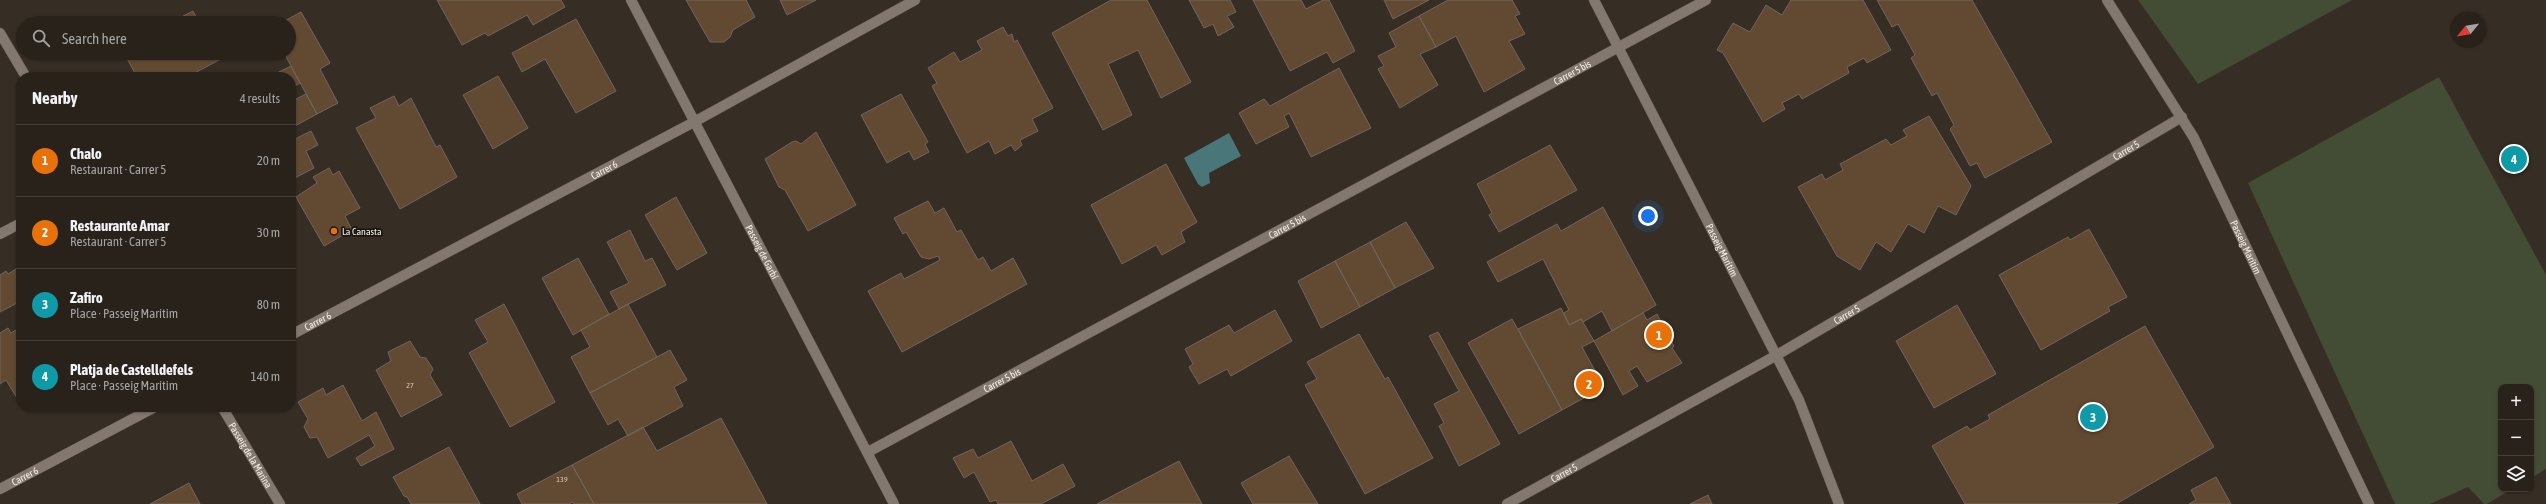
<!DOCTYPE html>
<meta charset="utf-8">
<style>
body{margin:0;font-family:"Asap Condensed",sans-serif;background:#302a24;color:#f1f3f6}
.controls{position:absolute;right:12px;bottom:12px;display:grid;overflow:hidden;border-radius:8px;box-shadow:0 1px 3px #0004}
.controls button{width:36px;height:36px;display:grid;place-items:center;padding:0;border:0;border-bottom:1px solid #443f3a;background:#28221b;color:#f1f3f6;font:20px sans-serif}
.compass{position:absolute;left:2450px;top:12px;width:36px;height:36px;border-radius:50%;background:#28221b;box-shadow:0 1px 3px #0004;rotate:240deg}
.you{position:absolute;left:1648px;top:216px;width:14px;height:14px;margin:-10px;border:3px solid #fff;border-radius:50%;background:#1a73e8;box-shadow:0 0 0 6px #1a73e833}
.badge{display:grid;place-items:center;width:26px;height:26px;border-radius:50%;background:#cfb837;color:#fff;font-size:13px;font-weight:700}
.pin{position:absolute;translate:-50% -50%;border:2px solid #fff;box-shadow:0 1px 4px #0006}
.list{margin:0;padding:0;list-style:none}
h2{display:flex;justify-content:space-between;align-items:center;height:52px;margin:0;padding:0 16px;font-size:17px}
h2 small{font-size:13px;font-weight:400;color:#a5a4a3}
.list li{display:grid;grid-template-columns:26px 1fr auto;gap:12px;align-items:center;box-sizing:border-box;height:72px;padding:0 16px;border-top:1px solid #443f3a}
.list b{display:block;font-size:15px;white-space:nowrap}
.list p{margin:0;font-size:13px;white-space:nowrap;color:#a5a4a3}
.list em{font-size:13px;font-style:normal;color:#a5a4a3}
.icon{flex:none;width:22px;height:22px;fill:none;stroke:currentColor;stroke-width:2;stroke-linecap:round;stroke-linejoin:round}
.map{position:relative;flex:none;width:2546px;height:504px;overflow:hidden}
.search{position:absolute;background:#28221b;box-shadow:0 1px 3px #0004;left:16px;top:16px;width:280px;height:44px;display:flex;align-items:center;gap:10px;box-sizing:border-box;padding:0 14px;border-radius:22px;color:#a5a4a3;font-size:15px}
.panel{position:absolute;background:#28221b;box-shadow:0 1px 3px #0004;left:16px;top:72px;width:280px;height:340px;border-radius:16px}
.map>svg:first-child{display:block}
</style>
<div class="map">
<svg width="2546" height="504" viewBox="0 0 2546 504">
<rect width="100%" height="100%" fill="#362d24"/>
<path fill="#434c34" d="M 2138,0 L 2352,0 L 2198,84 Z
M 2439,77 L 2546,275 L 2546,469 L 2531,478 L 2531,387 L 2501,387 L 2501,489 L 2512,489 L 2487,504 L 2484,504 L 2468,487 L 2430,504 L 2395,504 L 2248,183 Z"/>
<path fill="#497678" d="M 1229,133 L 1241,156 L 1209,173 L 1210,183 L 1202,187 L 1198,184 L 1184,158 Z"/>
<path fill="#624a32" stroke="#70665c" d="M 437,0 L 561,0 L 565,7 L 533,25 L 527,15 L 488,36 L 485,33 L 462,45 Z
M 686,0 L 746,0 L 755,17 L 733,30 L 730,37 L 724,42 L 710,42 Z
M 780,0 L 816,0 L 787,15 Z
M 1111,0 L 1147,0 L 1191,82 L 1161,98 L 1138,50 L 1108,64 L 1132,115 L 1103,130 L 1052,33 Z
M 1189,0 L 1230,0 L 1236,12 L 1227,16 L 1234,27 L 1218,36 L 1213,24 L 1204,28 Z
M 1253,0 L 1301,0 L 1306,9 L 1323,0 L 1329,0 L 1355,51 L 1333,63 L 1327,52 L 1290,71 Z
M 1384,0 L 1429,0 L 1393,19 Z
M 1448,0 L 1512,0 L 1520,14 L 1515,16 L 1525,34 L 1509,41 L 1525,69 L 1484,92 L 1456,36 L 1436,47 L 1419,16 Z
M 1791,0 L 1863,0 L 1891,50 L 1867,63 L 1864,58 L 1847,67 L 1849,73 L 1802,99 L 1799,94 L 1782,103 L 1785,109 L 1763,122 L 1723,53 L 1717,50 L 1733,23 L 1750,32 L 1766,5 L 1782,15 Z
M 1877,0 L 1972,0 L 2052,142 L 1985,178 L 1977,163 L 1970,166 L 1950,129 L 1954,125 L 1937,93 L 1932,96 L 1911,58 L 1915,55 L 1898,24 L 1892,27 Z
M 193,11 L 199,23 L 170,23 Z
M 301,12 L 330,63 L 320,69 L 338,103 L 317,114 L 284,53 L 289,53 L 289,23 L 281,23 Z
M 1419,16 L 1436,47 L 1420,54 L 1438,85 L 1400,108 L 1378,69 L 1384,66 L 1378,56 L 1396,47 L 1389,33 Z
M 576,19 L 616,91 L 576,113 L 545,59 L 522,72 L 512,53 Z
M 1003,27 L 1008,36 L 1012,34 L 1014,42 L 1017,40 L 1053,108 L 1032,119 L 1038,131 L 1020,140 L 1022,145 L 1015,151 L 1011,145 L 995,154 L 989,141 L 967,153 L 932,86 L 937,83 L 928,68 L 954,52 L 960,62 L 982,50 L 977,41 Z
M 124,53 L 215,53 L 219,60 L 187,77 L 137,77 Z
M 291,66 L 300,83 L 291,88 L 291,77 L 269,77 Z
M 1339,68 L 1371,128 L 1311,157 L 1289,113 L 1284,116 L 1289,127 L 1256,144 L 1239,113 L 1264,99 L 1270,106 Z
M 498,76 L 528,128 L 493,149 L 463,95 Z
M 306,94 L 317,114 L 291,128 L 291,95 L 294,100 Z
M 901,94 L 928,142 L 925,144 L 929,152 L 914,160 L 909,151 L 887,163 L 861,115 Z
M 394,96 L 399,106 L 411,98 L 436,147 L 440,145 L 457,177 L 400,209 L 356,128 L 376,118 L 370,108 Z
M 1929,116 L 1971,186 L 1956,215 L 1938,206 L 1924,233 L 1908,224 L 1891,252 L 1876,242 L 1860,270 L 1837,256 L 1798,187 L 1822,174 L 1825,180 L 1843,170 L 1840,164 L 1886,139 L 1891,145 L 1907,136 L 1903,130 Z
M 311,131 L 318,145 L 306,151 L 314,168 L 291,180 L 291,141 Z
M 816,132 L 856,205 L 808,231 L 785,190 L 779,187 L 765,159 L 792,142 L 796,141 L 801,144 Z
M 1550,145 L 1577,190 L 1499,232 L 1489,215 L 1492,213 L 1477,184 Z
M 1166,164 L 1197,222 L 1181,232 L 1185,242 L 1162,255 L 1156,245 L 1122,264 L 1091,205 Z
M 329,168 L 333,175 L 339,171 L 360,208 L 345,216 L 352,230 L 324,246 L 296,197 L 317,183 L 313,177 Z
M 676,197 L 707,253 L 677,270 L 645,215 Z
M 928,201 L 935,213 L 944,208 L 957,232 L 961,230 L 978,260 L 983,257 L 991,271 L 1013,258 L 1027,284 L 902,352 L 868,291 L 901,273 L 904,279 L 940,260 L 938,256 L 929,259 L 921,257 L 906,232 L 903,234 L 894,218 Z
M 1603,207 L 1656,305 L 1612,331 L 1602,311 L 1583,322 L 1581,319 L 1569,325 L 1564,313 L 1569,310 L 1543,259 L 1498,282 L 1487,262 L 1557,224 L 1561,231 Z
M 1406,222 L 1434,268 L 1395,288 L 1370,242 Z
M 2089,229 L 2127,297 L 2108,307 L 2110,311 L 2041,350 L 1999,275 L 2068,237 L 2070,240 Z
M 630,230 L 645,261 L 652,258 L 666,285 L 619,309 L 610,292 L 629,283 L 607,242 Z
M 1370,242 L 1395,288 L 1360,307 L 1335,261 Z
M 578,258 L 609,314 L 573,335 L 542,278 Z
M 1335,261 L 1360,307 L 1321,328 L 1298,281 Z
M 21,266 L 21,301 L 0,312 L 0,275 L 6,271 L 8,274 Z
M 504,304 L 555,402 L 510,427 L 469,353 L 488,342 L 475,320 Z
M 628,304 L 657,357 L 590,393 L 571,357 L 590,347 L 581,330 Z
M 1957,305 L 1996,374 L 1934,408 L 1896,341 Z
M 1561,308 L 1569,325 L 1581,319 L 1594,341 L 1582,347 L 1604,387 L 1562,410 L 1518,329 Z
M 1275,310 L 1292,341 L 1231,376 L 1227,369 L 1199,384 L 1189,367 L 1193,364 L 1185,349 L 1229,325 L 1234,333 Z
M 1643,313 L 1647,320 L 1657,314 L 1674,346 L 1672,348 L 1682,363 L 1647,382 L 1637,366 L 1629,371 L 1638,386 L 1623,395 L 1594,341 Z
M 1512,319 L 1562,410 L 1519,434 L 1468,343 Z
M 2145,326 L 2214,447 L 2116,504 L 1965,504 L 1932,446 L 1967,426 L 1970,430 L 1990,419 L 1988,415 Z
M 21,327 L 21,395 L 17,398 L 6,380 L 0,384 L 0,333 L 8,328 L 11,333 Z
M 1438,332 L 1500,444 L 1459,466 L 1439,426 L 1444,423 L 1434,404 L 1459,391 L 1429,336 Z
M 1359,334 L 1385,379 L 1388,377 L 1433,458 L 1365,494 L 1305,385 L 1317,379 L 1307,362 Z
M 410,341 L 420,357 L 426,358 L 433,369 L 430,375 L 442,395 L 401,417 L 376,370 L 391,361 L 388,352 Z
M 670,350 L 687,380 L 674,387 L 683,406 L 628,436 L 618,419 L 608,425 L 590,393 Z
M 343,385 L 362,421 L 376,412 L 394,449 L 361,466 L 356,458 L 375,446 L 369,435 L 328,458 L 317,437 L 310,438 L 304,427 L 308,419 L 298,402 L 323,388 L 326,395 Z
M 721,418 L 767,504 L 594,504 L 572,465 L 643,427 L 657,451 Z
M 1011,441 L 1032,481 L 1063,464 L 1075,486 L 1041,504 L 998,504 L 996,500 L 990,502 L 974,472 L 964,478 L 953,458 L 973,449 L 978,458 Z
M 449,447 L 480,504 L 411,504 L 407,497 L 404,496 L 393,477 Z
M 1289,456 L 1318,504 L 1253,504 L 1241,483 Z
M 1179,461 L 1202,504 L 1097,504 Z
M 572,465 L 594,504 L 574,504 L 573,502 L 569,504 L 522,504 L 517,494 Z
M 2216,477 L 2231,504 L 2189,504 L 2196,500 L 2191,490 Z
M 189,483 L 200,504 L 150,504 Z
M 1708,495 L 1712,504 L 1690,504 Z"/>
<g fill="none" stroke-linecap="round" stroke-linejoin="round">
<g stroke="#514a42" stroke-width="11">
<g id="minor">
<path id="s1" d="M 631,0 L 894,504"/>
<path id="s2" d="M 1594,0 L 1799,400 L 1839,504"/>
<path id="s3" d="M 2107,0 L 2194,138 L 2369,504"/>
<path d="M 0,33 L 26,77"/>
<path d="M 0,234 L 21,223"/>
<path id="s4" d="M 291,335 L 694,122 L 915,0"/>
<path id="s5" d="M 222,407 L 280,504"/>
<path id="s6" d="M 868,452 L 1706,0"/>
<path id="s7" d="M 0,489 L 155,407"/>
<path id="s8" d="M 1507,504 L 1777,355 L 2182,117"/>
</g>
</g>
<use href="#minor" stroke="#83786f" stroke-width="10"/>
</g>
<circle fill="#e8710a" stroke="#1a1612" stroke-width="1.5" cx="334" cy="231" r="4"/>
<g text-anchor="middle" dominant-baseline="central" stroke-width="3.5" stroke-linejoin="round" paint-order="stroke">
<g font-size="8" fill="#d1c6bc">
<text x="410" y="385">27</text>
<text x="562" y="479">139</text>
</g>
<g font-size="10" fill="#f6f0ea" stroke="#1a1612">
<text stroke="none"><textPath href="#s6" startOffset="800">Carrer 5 bis</textPath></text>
<text stroke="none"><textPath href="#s8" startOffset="713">Carrer 5</textPath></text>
<text stroke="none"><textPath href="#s4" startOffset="354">Carrer 6</textPath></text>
<text stroke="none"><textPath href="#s6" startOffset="476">Carrer 5 bis</textPath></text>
<text stroke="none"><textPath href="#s3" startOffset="284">Passeig Marítim</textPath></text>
<text stroke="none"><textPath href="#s2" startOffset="281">Passeig Marítim</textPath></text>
<text stroke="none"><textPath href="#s1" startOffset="284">Passeig de Garbí</textPath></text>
<text stroke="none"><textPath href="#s8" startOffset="389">Carrer 5</textPath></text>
<text stroke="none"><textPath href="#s4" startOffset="30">Carrer 6</textPath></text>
<text stroke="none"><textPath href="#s6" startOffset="152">Carrer 5 bis</textPath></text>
<text stroke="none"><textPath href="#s5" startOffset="56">Passeig de la Marina</textPath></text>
<text stroke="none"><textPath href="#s8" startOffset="65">Carrer 5</textPath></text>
<text stroke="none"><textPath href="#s7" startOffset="28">Carrer 6</textPath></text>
</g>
<g font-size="10" fill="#f6f0ea" stroke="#1a1612" text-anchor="start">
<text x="342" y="231">La Canasta</text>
</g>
</g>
</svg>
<div class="controls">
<button>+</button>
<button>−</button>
<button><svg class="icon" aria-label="layers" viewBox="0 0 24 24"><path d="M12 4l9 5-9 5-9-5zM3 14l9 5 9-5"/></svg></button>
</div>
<svg class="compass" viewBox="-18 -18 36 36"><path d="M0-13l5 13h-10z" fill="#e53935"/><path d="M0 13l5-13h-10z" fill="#a5a4a3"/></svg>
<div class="you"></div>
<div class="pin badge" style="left:1659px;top:335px;background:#e8710a">1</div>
<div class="pin badge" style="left:1589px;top:384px;background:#e8710a">2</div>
<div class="pin badge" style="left:2093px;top:417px;background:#0f9aa8">3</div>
<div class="pin badge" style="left:2514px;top:159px;background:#0f9aa8">4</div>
<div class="search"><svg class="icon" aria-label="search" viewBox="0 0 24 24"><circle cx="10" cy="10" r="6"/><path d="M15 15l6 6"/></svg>Search here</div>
<section class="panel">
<h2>Nearby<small>4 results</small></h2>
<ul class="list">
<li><span class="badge" style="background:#e8710a">1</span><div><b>Chalo</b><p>Restaurant · Carrer 5</p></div><em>20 m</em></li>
<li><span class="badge" style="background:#e8710a">2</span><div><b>Restaurante Amar</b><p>Restaurant · Carrer 5</p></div><em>30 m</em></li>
<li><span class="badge" style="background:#0f9aa8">3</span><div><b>Zafiro</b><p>Place · Passeig Marítim</p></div><em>80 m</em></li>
<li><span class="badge" style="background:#0f9aa8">4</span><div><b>Platja de Castelldefels</b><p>Place · Passeig Marítim</p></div><em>140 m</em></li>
</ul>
</section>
</div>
